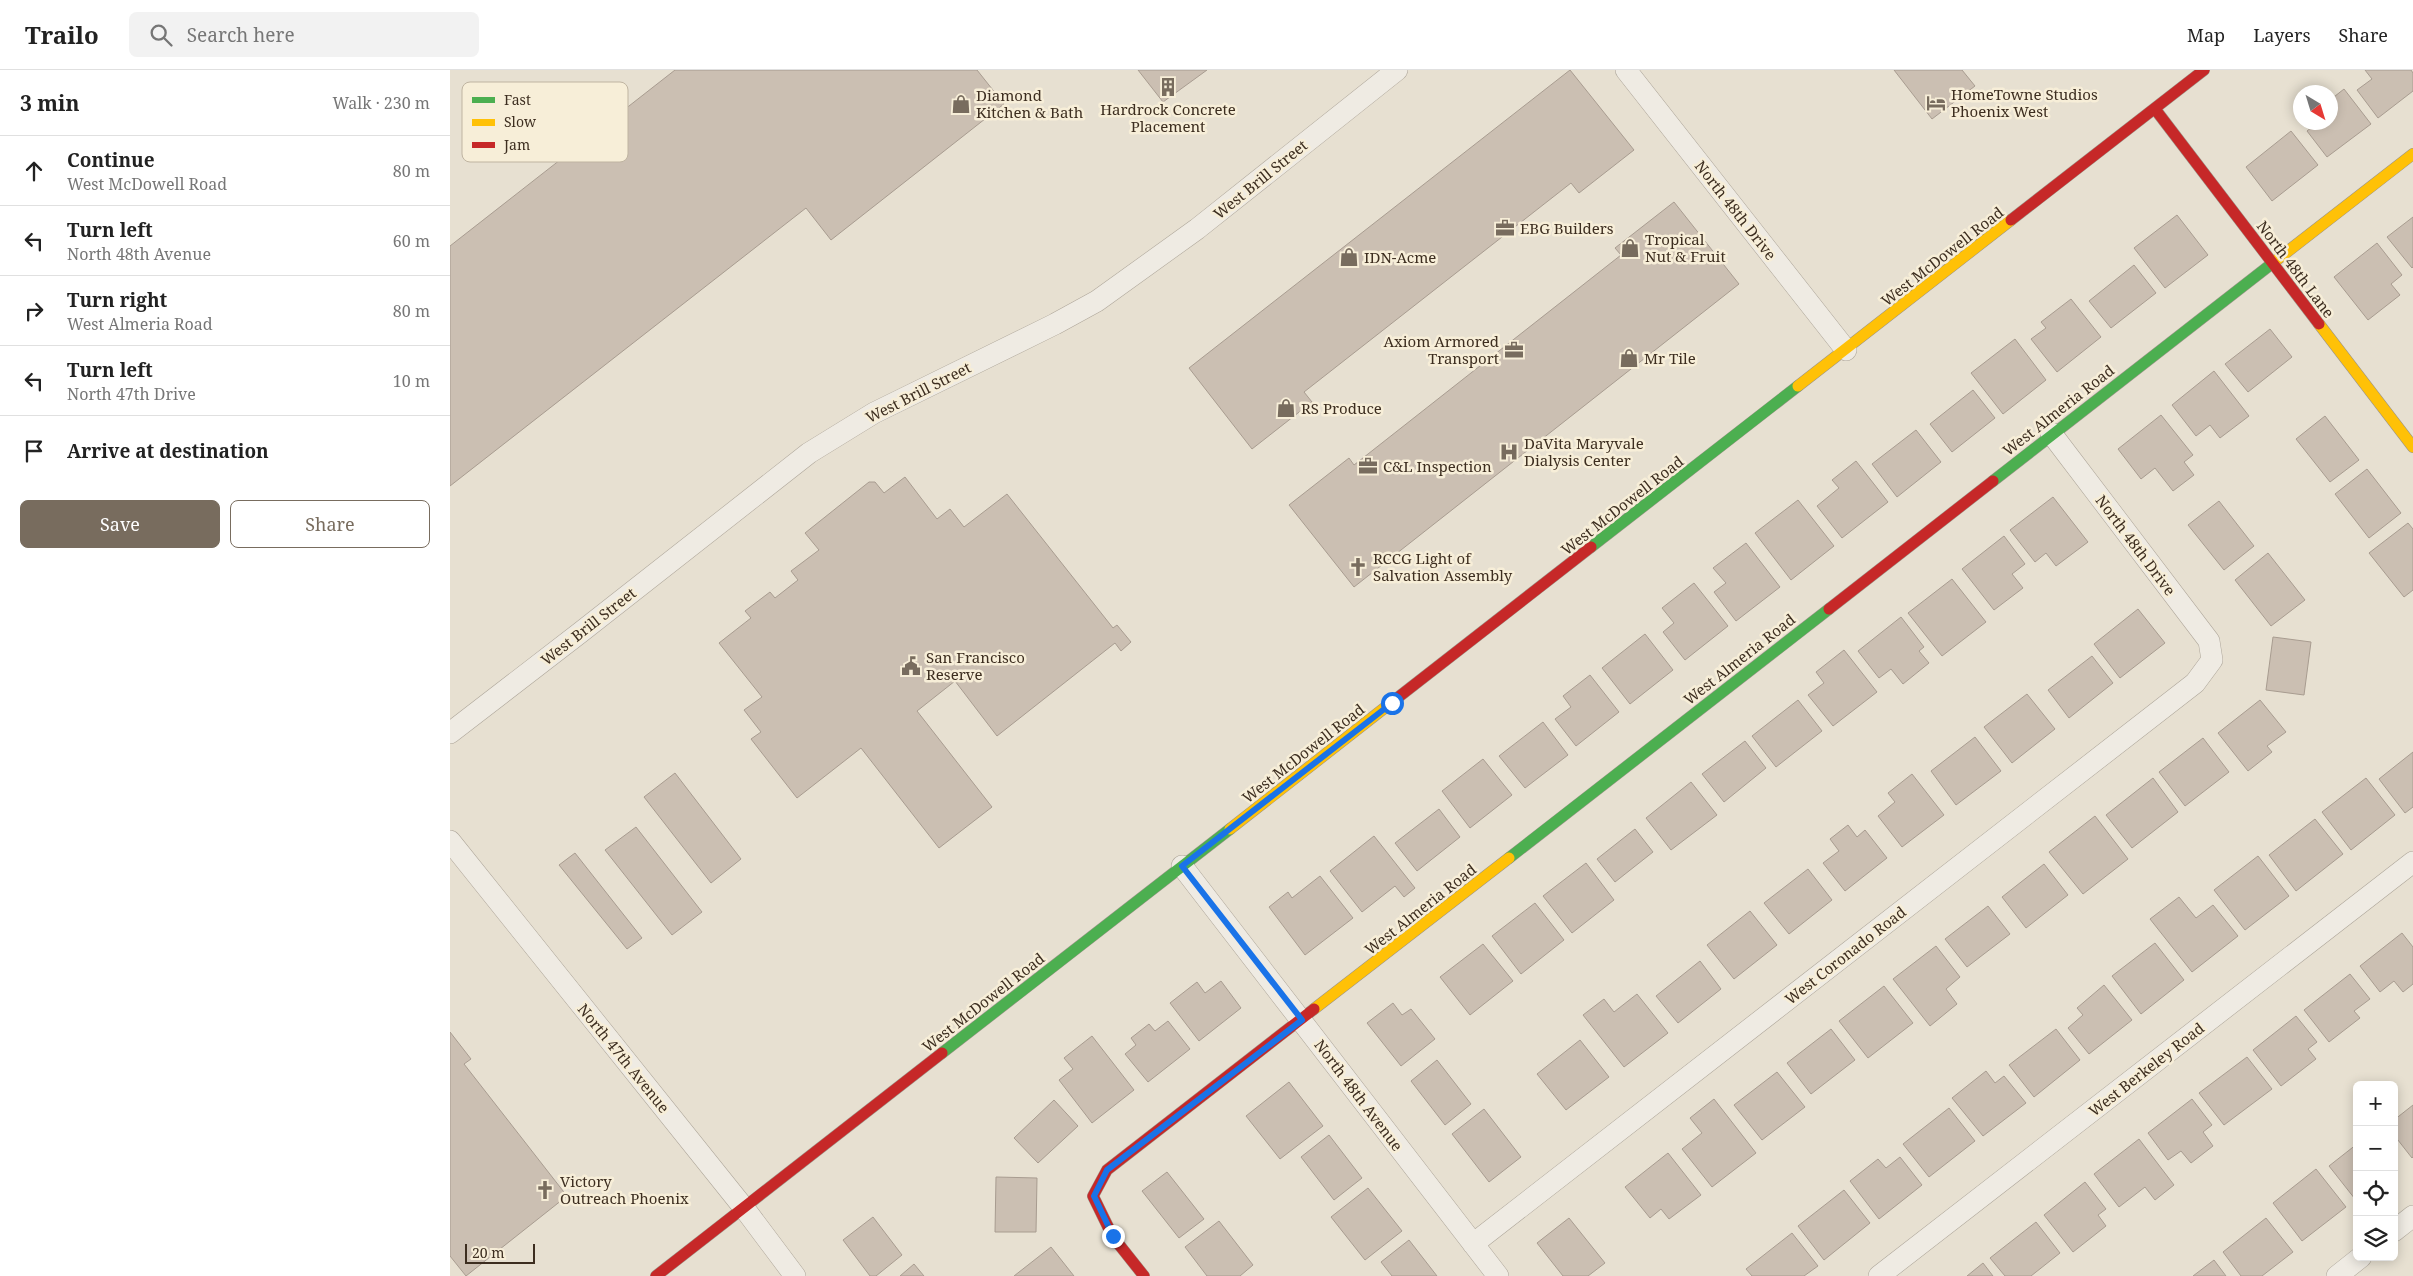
<!DOCTYPE html>
<meta charset="utf-8">
<style>
body{margin:0;font-family:"Noto Serif",serif;background:#f2f2f2;color:#222}
.controls{position:absolute;right:15px;bottom:15px;display:grid;overflow:hidden;border-radius:8px;box-shadow:0 2px 12px #0003}
.controls button{width:45px;height:45px;display:grid;place-items:center;padding:0;border:0;border-bottom:1px solid #e0e0e0;background:#fff;color:#222;font:25px sans-serif}
.compass{position:absolute;left:1843px;top:15px;width:45px;height:45px;border-radius:50%;background:#fff;box-shadow:0 2px 12px #0003;rotate:142deg}
.scale{position:absolute;left:15px;bottom:12px;width:70px;box-sizing:border-box;padding-left:5px;border:2px solid #3d2e20;border-top:0;font-size:14px;line-height:18px;white-space:nowrap;color:#3d2e20;-webkit-text-stroke:4px #f7eed8;paint-order:stroke}
.stop{position:absolute;width:15px;height:15px;margin:-11px;border:4px solid #1a73e8;border-radius:50%;background:#fff}
.stop.end{background:#1a73e8;border-color:#fff;box-shadow:0 1px 5px #0008}
.list{margin:0;padding:0;list-style:none}
h2{display:flex;justify-content:space-between;align-items:center;height:65px;margin:0;padding:0 20px;font-size:21px}
h2 small{font-size:16px;font-weight:400;color:#767676}
.list li{display:grid;grid-template-columns:32px 1fr auto;gap:15px;align-items:center;box-sizing:border-box;height:70px;padding:0 20px;border-top:1px solid #e0e0e0}
.list b{display:block;font-size:19px;white-space:nowrap}
.list p{margin:0;font-size:16px;white-space:nowrap;color:#767676}
.list em{font-size:16px;font-style:normal;color:#767676}
.actions{display:flex;gap:10px;padding:15px 20px}
.actions a{flex:1;padding:11px 0;border:1px solid #786c5e;border-radius:8px;text-align:center;font-size:18px;color:#786c5e}
.actions .main{background:#786c5e;color:#fff}
.icon{flex:none;width:28px;height:28px;fill:none;stroke:currentColor;stroke-width:2;stroke-linecap:round;stroke-linejoin:round}
.map{position:relative;flex:none;width:1963px;height:1206px;overflow:hidden}
header{display:flex;align-items:center;gap:30px;box-sizing:border-box;height:70px;padding:0 25px;background:#fff;border-bottom:1px solid #e0e0e0}
header strong{font-size:24px}
nav{display:flex;gap:28px;margin-inline-start:auto;font-size:18px}
.search{width:350px;height:45px;background:#f2f2f2;display:flex;align-items:center;gap:12px;box-sizing:border-box;padding:0 18px;border-radius:8px;color:#767676;font-size:19px}
main{display:flex}
aside{flex:1;background:#fff}
.map>svg:first-child{display:block}
</style>
<header>
<strong>Trailo</strong>
<div class="search"><svg class="icon" aria-label="search" viewBox="0 0 24 24"><circle cx="10" cy="10" r="6"/><path d="M15 15l6 6"/></svg>Search here</div>
<nav><a>Map</a><a>Layers</a><a>Share</a></nav>
</header>
<main>
<aside>
<h2>3 min<small>Walk · 230 m</small></h2>
<ul class="list">
<li><svg class="icon" aria-label="ahead" viewBox="0 0 24 24"><path d="M12 20V5M6 11l6-6 6 6"/></svg><div><b>Continue</b><p>West McDowell Road</p></div><em>80 m</em></li>
<li><svg class="icon" aria-label="left" viewBox="0 0 24 24"><path d="M17 20v-9H6M10 6l-5 5 5 5"/></svg><div><b>Turn left</b><p>North 48th Avenue</p></div><em>60 m</em></li>
<li><svg class="icon" aria-label="right" viewBox="0 0 24 24"><path d="M7 20v-9h11M14 6l5 5-5 5"/></svg><div><b>Turn right</b><p>West Almeria Road</p></div><em>80 m</em></li>
<li><svg class="icon" aria-label="left" viewBox="0 0 24 24"><path d="M17 20v-9H6M10 6l-5 5 5 5"/></svg><div><b>Turn left</b><p>North 47th Drive</p></div><em>10 m</em></li>
<li><svg class="icon" aria-label="arrive" viewBox="0 0 24 24"><path d="M6 21V4h12l-3 4 3 4H6"/></svg><div><b>Arrive at destination</b></div></li>
</ul>
<div class="actions"><a class="main">Save</a><a>Share</a></div>
</aside>
<div class="map">
<svg width="1963" height="1206" viewBox="0 0 1963 1206">
<rect width="100%" height="100%" fill="#e7e0d1"/>
<path fill="#cbbfb2" stroke="#a89c90" d="M 225,0 L 527,0 L 554,34 L 381,170 L 356,138 L 0,416 L 0,176 Z
M 688,0 L 757,0 L 713,32 Z
M 1120,0 L 1184,80 L 1129,123 L 1121,113 L 854,322 L 862,332 L 802,379 L 739,298 Z
M 1444,0 L 1512,0 L 1525,16 L 1482,49 Z
M 1915,0 L 1961,0 L 1963,3 L 1963,21 L 1928,48 L 1907,20 L 1922,9 Z
M 1894,19 L 1921,54 L 1877,87 L 1857,61 L 1868,52 L 1880,52 L 1880,30 Z
M 1841,61 L 1868,95 L 1822,131 L 1796,97 Z
M 1224,132 L 1289,214 L 904,517 L 839,435 L 899,388 L 904,395 L 1171,185 L 1165,178 Z
M 1727,145 L 1758,185 L 1715,218 L 1684,178 Z
M 1963,147 L 1963,197 L 1962,198 L 1937,167 Z
M 1927,173 L 1952,205 L 1941,214 L 1950,225 L 1918,250 L 1884,207 Z
M 1684,195 L 1706,223 L 1661,258 L 1639,231 Z
M 1621,229 L 1651,267 L 1607,302 L 1581,269 L 1596,258 L 1591,252 Z
M 1820,259 L 1842,287 L 1798,322 L 1775,294 Z
M 1565,269 L 1596,310 L 1553,344 L 1521,303 Z
M 1764,301 L 1799,346 L 1770,368 L 1760,355 L 1746,366 L 1722,335 Z
M 1523,320 L 1545,348 L 1502,382 L 1480,354 Z
M 1711,345 L 1743,385 L 1734,392 L 1744,405 L 1723,421 L 1705,398 L 1691,409 L 1668,379 Z
M 1875,346 L 1909,390 L 1880,412 L 1846,369 Z
M 1466,360 L 1491,392 L 1447,427 L 1422,394 Z
M 1406,391 L 1438,432 L 1392,468 L 1367,436 L 1389,418 L 1382,410 Z
M 1917,399 L 1951,443 L 1919,468 L 1885,424 Z
M 455,407 L 487,449 L 500,439 L 514,457 L 557,424 L 663,558 L 667,555 L 681,572 L 671,581 L 665,573 L 547,666 L 505,611 L 467,641 L 542,737 L 489,778 L 411,678 L 347,728 L 301,669 L 311,662 L 294,640 L 312,627 L 269,573 L 301,548 L 295,541 L 320,522 L 325,528 L 348,510 L 341,501 L 369,480 L 355,463 L 419,412 L 425,412 L 434,423 Z
M 1603,427 L 1638,472 L 1606,496 L 1596,483 L 1585,492 L 1560,460 Z
M 1348,430 L 1384,476 L 1341,510 L 1305,463 Z
M 1769,431 L 1804,476 L 1774,500 L 1738,455 Z
M 1958,453 L 1963,459 L 1963,520 L 1954,527 L 1919,483 Z
M 1554,466 L 1575,494 L 1562,504 L 1573,518 L 1544,540 L 1512,499 Z
M 1296,473 L 1330,517 L 1286,551 L 1264,522 L 1276,513 L 1263,498 Z
M 1818,483 L 1855,530 L 1821,556 L 1785,510 Z
M 1502,509 L 1536,552 L 1492,586 L 1458,543 Z
M 1244,513 L 1278,556 L 1235,590 L 1213,562 L 1224,553 L 1212,538 Z
M 1688,539 L 1715,573 L 1670,608 L 1644,574 Z
M 1451,547 L 1474,577 L 1469,581 L 1479,593 L 1453,614 L 1441,599 L 1429,608 L 1408,581 Z
M 1195,564 L 1223,600 L 1180,634 L 1152,598 Z
M 1823,567 L 1861,572 L 1854,625 L 1816,620 Z
M 1394,580 L 1427,622 L 1383,656 L 1358,625 L 1374,613 L 1366,602 Z
M 1642,586 L 1663,613 L 1619,648 L 1598,620 Z
M 1140,605 L 1169,642 L 1126,676 L 1105,649 L 1121,637 L 1113,626 Z
M 1577,624 L 1605,659 L 1562,693 L 1534,657 Z
M 1348,630 L 1372,661 L 1326,697 L 1302,666 Z
M 1810,630 L 1836,662 L 1817,676 L 1822,682 L 1798,701 L 1768,663 Z
M 1093,652 L 1118,685 L 1075,718 L 1049,686 Z
M 1525,667 L 1551,701 L 1506,735 L 1481,701 Z
M 1753,668 L 1779,702 L 1735,736 L 1709,702 Z
M 1295,671 L 1316,698 L 1274,732 L 1252,704 Z
M 1963,682 L 1963,737 L 1955,743 L 1929,709 Z
M 1033,689 L 1062,725 L 1020,758 L 992,721 Z
M 225,703 L 291,789 L 261,813 L 194,727 Z
M 1462,704 L 1494,745 L 1452,777 L 1428,746 L 1445,732 L 1438,723 Z
M 1703,708 L 1728,742 L 1682,778 L 1656,745 Z
M 1916,708 L 1945,745 L 1901,780 L 1872,742 Z
M 1241,712 L 1267,745 L 1221,780 L 1196,748 Z
M 989,739 L 1010,767 L 967,801 L 945,773 Z
M 1645,746 L 1678,789 L 1633,824 L 1599,782 Z
M 1865,749 L 1893,784 L 1846,821 L 1819,785 Z
M 1398,755 L 1407,767 L 1415,760 L 1437,788 L 1395,821 L 1373,793 L 1389,781 L 1380,769 Z
M 186,757 L 252,842 L 222,865 L 155,780 Z
M 1185,759 L 1203,782 L 1165,812 L 1147,789 Z
M 924,766 L 965,818 L 954,827 L 945,816 L 912,842 L 880,801 Z
M 125,783 L 192,868 L 177,879 L 109,795 Z
M 1808,786 L 1839,826 L 1795,860 L 1764,820 Z
M 1136,793 L 1164,830 L 1122,863 L 1093,826 Z
M 1594,794 L 1618,825 L 1576,858 L 1552,827 Z
M 1358,799 L 1382,830 L 1339,864 L 1314,833 Z
M 870,806 L 903,848 L 855,885 L 819,837 L 838,822 L 842,828 Z
M 1729,827 L 1746,848 L 1763,835 L 1788,866 L 1742,902 L 1700,849 Z
M 1085,833 L 1114,870 L 1071,904 L 1042,866 Z
M 1538,836 L 1560,864 L 1517,897 L 1495,869 Z
M 1300,841 L 1327,875 L 1284,909 L 1257,875 Z
M 1952,863 L 1963,877 L 1963,914 L 1953,922 L 1944,911 L 1930,922 L 1910,896 Z
M 1705,873 L 1734,910 L 1691,944 L 1662,906 Z
M 1033,874 L 1063,911 L 1020,945 L 990,907 Z
M 1486,876 L 1510,907 L 1496,919 L 1507,934 L 1480,956 L 1443,909 Z
M 1250,891 L 1271,919 L 1228,953 L 1206,926 Z
M 1900,904 L 1920,929 L 1904,941 L 1910,948 L 1879,972 L 1854,940 Z
M 771,911 L 791,938 L 749,971 L 720,933 L 747,912 L 755,923 Z
M 1654,915 L 1682,950 L 1639,984 L 1618,958 L 1633,945 L 1627,938 Z
M 1434,916 L 1463,953 L 1418,988 L 1389,951 Z
M 1187,924 L 1218,963 L 1174,997 L 1133,945 L 1154,929 L 1164,942 Z
M 943,933 L 952,945 L 961,939 L 985,969 L 951,996 L 917,953 Z
M 1846,946 L 1867,972 L 1858,979 L 1866,989 L 1831,1016 L 1803,980 Z
M 718,951 L 740,979 L 698,1012 L 675,984 L 686,975 L 681,968 L 699,954 L 705,961 Z
M 1381,959 L 1405,990 L 1361,1024 L 1337,993 Z
M 1606,959 L 1630,990 L 1584,1027 L 1559,995 Z
M 0,962 L 21,989 L 14,994 L 117,1126 L 16,1206 L 0,1186 Z
M 642,966 L 684,1020 L 642,1053 L 609,1010 L 623,999 L 614,988 Z
M 1130,970 L 1159,1007 L 1116,1040 L 1087,1004 Z
M 1797,987 L 1822,1019 L 1774,1055 L 1749,1023 Z
M 987,990 L 1021,1034 L 995,1055 L 961,1011 Z
M 1536,1001 L 1545,1013 L 1554,1006 L 1576,1033 L 1533,1066 L 1502,1028 Z
M 1327,1002 L 1355,1037 L 1312,1070 L 1284,1035 Z
M 839,1012 L 873,1056 L 830,1089 L 796,1046 Z
M 1264,1029 L 1306,1083 L 1262,1117 L 1232,1079 L 1252,1063 L 1240,1048 Z
M 1742,1029 L 1762,1055 L 1753,1062 L 1763,1076 L 1741,1093 L 1731,1081 L 1718,1090 L 1698,1063 Z
M 604,1030 L 628,1056 L 588,1093 L 564,1068 Z
M 1963,1035 L 1963,1087 L 1962,1088 L 1944,1065 L 1944,1050 Z
M 1499,1038 L 1525,1071 L 1479,1107 L 1453,1074 Z
M 1034,1039 L 1071,1087 L 1039,1112 L 1002,1064 Z
M 879,1065 L 912,1108 L 884,1130 L 851,1087 Z
M 1689,1069 L 1724,1115 L 1705,1130 L 1695,1117 L 1669,1137 L 1644,1104 Z
M 1907,1074 L 1907,1128 L 1905,1129 L 1879,1096 Z
M 1218,1083 L 1251,1125 L 1219,1149 L 1211,1139 L 1200,1148 L 1175,1117 Z
M 1450,1087 L 1472,1115 L 1429,1149 L 1400,1111 L 1428,1089 L 1436,1098 Z
M 1866,1099 L 1896,1137 L 1852,1171 L 1823,1133 Z
M 717,1102 L 754,1149 L 729,1168 L 692,1121 Z
M 546,1107 L 587,1108 L 586,1162 L 545,1162 Z
M 1635,1112 L 1656,1139 L 1648,1145 L 1656,1156 L 1623,1182 L 1594,1145 Z
M 918,1118 L 952,1161 L 915,1190 L 881,1147 Z
M 1394,1120 L 1420,1153 L 1374,1190 L 1348,1156 Z
M 423,1147 L 452,1185 L 426,1206 L 420,1206 L 393,1170 Z
M 1119,1148 L 1155,1193 L 1138,1206 L 1113,1206 L 1087,1173 Z
M 1816,1148 L 1843,1182 L 1812,1206 L 1791,1206 L 1773,1182 Z
M 769,1151 L 803,1195 L 790,1206 L 757,1206 L 735,1177 Z
M 1586,1152 L 1610,1183 L 1581,1206 L 1555,1206 L 1540,1188 Z
M 1342,1163 L 1368,1196 L 1354,1206 L 1302,1206 L 1296,1199 Z
M 959,1170 L 987,1206 L 942,1206 L 931,1192 Z
M 601,1177 L 624,1206 L 564,1206 Z
M 1764,1190 L 1776,1206 L 1743,1206 Z
M 1533,1193 L 1543,1206 L 1517,1206 Z
M 464,1194 L 474,1206 L 450,1206 Z"/>
<g fill="none" stroke-linecap="round" stroke-linejoin="round">
<g stroke="#ada599" stroke-width="22">
<path id="street" d="M 1176,0 L 1396,280
M 0,663 L 131,562 L 359,383 L 424,343 L 605,254 L 647,231 L 747,159 L 947,0
M 0,771 L 294,1138 L 345,1206
M 732,796 L 1048,1206
M 1944,1161 L 1963,1146
M 1023,1174 L 1745,613 L 1762,590 L 1759,571 L 1601,363
M 1429,1206 L 1963,792
M 1887,1206 L 1911,1187"/>
</g>
<g stroke="#9c958a" stroke-width="12">
<path id="fast" d="M 1543,411 L 1824,192
M 1141,477 L 1348,316
M 1059,788 L 1379,539
M 492,983 L 780,759"/>
</g>
<g stroke="#9c958a" stroke-width="12">
<path id="slow" d="M 1824,192 L 1963,84
M 1869,254 L 1963,377
M 1348,316 L 1561,150
M 780,759 L 937,636
M 864,939 L 1059,788"/>
</g>
<g stroke="#9c958a" stroke-width="12">
<path id="jam" d="M 1705,39 L 1869,254
M 1561,150 L 1754,0
M 1379,539 L 1543,411
M 937,636 L 1141,477
M 206,1206 L 492,983
M 694,1206 L 663,1167 L 643,1126 L 657,1100 L 864,939"/>
</g>
<use href="#street" stroke="#efebe3" stroke-width="21"/>
<use href="#fast" stroke="#4caf50" stroke-width="11"/>
<use href="#slow" stroke="#ffc107" stroke-width="11"/>
<use href="#jam" stroke="#c62828" stroke-width="11"/>
</g>
<g fill="none" stroke-linecap="round" stroke-linejoin="round">
<path stroke="#1a73e8" stroke-width="6" d="M 663,1166 L 644,1126 L 657,1100 L 852,950 L 732,796 L 942,633"/>
</g>
<defs>
<g id="building-bare" transform="scale(1.5)"><path d="M-4-6H4V6H1V3H-1V6H-4ZM-2.5-4.3h1.7v1.8h-1.7ZM.8-4.3h1.7v1.8H.8ZM-2.5-1h1.7V.8h-1.7ZM.8-1h1.7V.8H.8Z" fill="#786c5e" stroke="#f7eed8" stroke-width="2.5" paint-order="stroke"/></g>
<g id="hotel-bare" transform="scale(1.5)"><path d="M-6-4.5h1.5V1H6V5H4.5V3h-9V5H-6ZM-4 0a1.8 1.8 0 1 1 3.6 0ZM.5 0V-2.5h3Q6-2.5 6 0Z" fill="#786c5e" stroke="#f7eed8" stroke-width="2.5" paint-order="stroke"/></g>
<g id="shop-bare" transform="scale(1.5)"><path d="M-5-2.5h2.3a2.7 3.5 0 0 1 5.4 0H5L5.5 6h-11ZM-1.5-2.5h3a1.5 2.3 0 0 0-3 0Z" fill="#786c5e" stroke="#f7eed8" stroke-width="2.5" paint-order="stroke"/></g>
<g id="office-bare" transform="scale(1.5)"><path d="M-6-3h4V-5.5h4V-3h4V5H-6ZM-1-4.5V-3h2v-1.5ZM-6 0V1H6V0Z" fill="#786c5e" stroke="#f7eed8" stroke-width="2.5" paint-order="stroke"/></g>
<g id="hospital-bare" transform="scale(1.5)"><path d="M-5-5h3v3.5h4V-5h3V5h-3V1.5h-4V5h-3Z" fill="#786c5e" stroke="#f7eed8" stroke-width="2.5" paint-order="stroke"/></g>
<g id="church-bare" transform="scale(1.5)"><path d="M-1.2-6h2.4v3.5h3.3v2.4h-3.3V6h-2.4V-.1h-3.3v-2.4h3.3Z" fill="#786c5e" stroke="#f7eed8" stroke-width="2.5" paint-order="stroke"/></g>
<g id="civic-bare" transform="scale(1.5)"><path d="M-.6-6.5H3V-4.5H.6V-3L4-1V1h2V6H-6V1h2V-1L-.6-3ZM-1.2 2.5V6h2.4V2.5Z" fill="#786c5e" stroke="#f7eed8" stroke-width="2.5" paint-order="stroke"/></g>
</defs>
<g fill-rule="evenodd">
<use href="#building-bare" x="718" y="17"/>
<use href="#hotel-bare" x="1486" y="33"/>
<use href="#shop-bare" x="511" y="34"/>
<use href="#office-bare" x="1055" y="158"/>
<use href="#shop-bare" x="1180" y="178"/>
<use href="#shop-bare" x="899" y="187"/>
<use href="#office-bare" x="1064" y="280"/>
<use href="#shop-bare" x="1179" y="288"/>
<use href="#shop-bare" x="836" y="338"/>
<use href="#hospital-bare" x="1059" y="382"/>
<use href="#office-bare" x="918" y="396"/>
<use href="#church-bare" x="908" y="497"/>
<use href="#civic-bare" x="461" y="596"/>
<use href="#church-bare" x="95" y="1120"/>
</g>
<g text-anchor="middle" dominant-baseline="central" stroke-width="5" stroke-linejoin="round" paint-order="stroke">
<g font-size="15" fill="#3d2e20" stroke="#f7eed8" text-anchor="start">
<text x="1501" y="24">HomeTowne Studios<tspan x="1501" dy="17">Phoenix West</tspan></text>
<text x="526" y="25">Diamond<tspan x="526" dy="17">Kitchen &amp; Bath</tspan></text>
<text x="718" y="39" text-anchor="middle">Hardrock Concrete<tspan x="718" dy="17">Placement</tspan></text>
<text x="1070" y="158">EBG Builders</text>
<text x="1195" y="169">Tropical<tspan x="1195" dy="17">Nut &amp; Fruit</tspan></text>
<text x="914" y="187">IDN-Acme</text>
<text x="1049" y="271" text-anchor="end">Axiom Armored<tspan x="1049" dy="17">Transport</tspan></text>
<text x="1194" y="288">Mr Tile</text>
<text x="851" y="338">RS Produce</text>
<text x="1074" y="373">DaVita Maryvale<tspan x="1074" dy="17">Dialysis Center</tspan></text>
<text x="933" y="396">C&amp;L Inspection</text>
<text x="923" y="488">RCCG Light of<tspan x="923" dy="17">Salvation Assembly</tspan></text>
<text x="476" y="587">San Francisco<tspan x="476" dy="17">Reserve</tspan></text>
<text x="110" y="1111">Victory<tspan x="110" dy="17">Outreach Phoenix</tspan></text>
</g>
<g font-size="15" fill="#3d2e20" stroke="#f7eed8">
<text transform="translate(810 109) rotate(-39)">West Brill Street</text>
<text transform="translate(1286 140) rotate(52)">North 48th Drive</text>
<text transform="translate(1492 186) rotate(-38)">West McDowell Road</text>
<text transform="translate(1846 199) rotate(53)">North 48th Lane</text>
<text transform="translate(468 322) rotate(-27)">West Brill Street</text>
<text transform="translate(1608 340) rotate(-38)">West Almeria Road</text>
<text transform="translate(1172 435) rotate(-38)">West McDowell Road</text>
<text transform="translate(1686 475) rotate(53)">North 48th Drive</text>
<text transform="translate(138 556) rotate(-38)">West Brill Street</text>
<text transform="translate(1289 589) rotate(-38)">West Almeria Road</text>
<text transform="translate(853 683) rotate(-38)">West McDowell Road</text>
<text transform="translate(970 839) rotate(-38)">West Almeria Road</text>
<text transform="translate(1395 885) rotate(-38)">West Coronado Road</text>
<text transform="translate(533 932) rotate(-38)">West McDowell Road</text>
<text transform="translate(174 988) rotate(51)">North 47th Avenue</text>
<text transform="translate(1696 999) rotate(-38)">West Berkeley Road</text>
<text transform="translate(909 1025) rotate(53)">North 48th Avenue</text>
</g>
</g>
<rect x="12" y="12" width="166" height="80" rx="8" fill="#f7eed8" stroke="#bfb4a1" stroke-width="1"/>
<rect x="22" y="27" width="23" height="6" fill="#4caf50"/>
<rect x="22" y="49" width="23" height="7" fill="#ffc107"/>
<rect x="22" y="72" width="23" height="6" fill="#c62828"/>
<g font-size="14" fill="#3d2e20">
<text x="54" y="35">Fast</text>
<text x="54" y="57">Slow</text>
<text x="54" y="80">Jam</text>
</g>
</svg>
<div class="controls">
<button>+</button>
<button>−</button>
<button><svg class="icon" aria-label="locate" viewBox="0 0 24 24"><circle cx="12" cy="12" r="6"/><path d="M12 2v4M12 18v4M2 12h4M18 12h4"/></svg></button>
<button><svg class="icon" aria-label="layers" viewBox="0 0 24 24"><path d="M12 4l9 5-9 5-9-5zM3 14l9 5 9-5"/></svg></button>
</div>
<svg class="compass" viewBox="-18 -18 36 36"><path d="M0-13l5 13h-10z" fill="#e53935"/><path d="M0 13l5-13h-10z" fill="#767676"/></svg>
<div class="scale">20 m</div>
<div class="stop" style="left:942px;top:633px"></div>
<div class="stop end" style="left:663px;top:1166px"></div>
</div>
</main>
